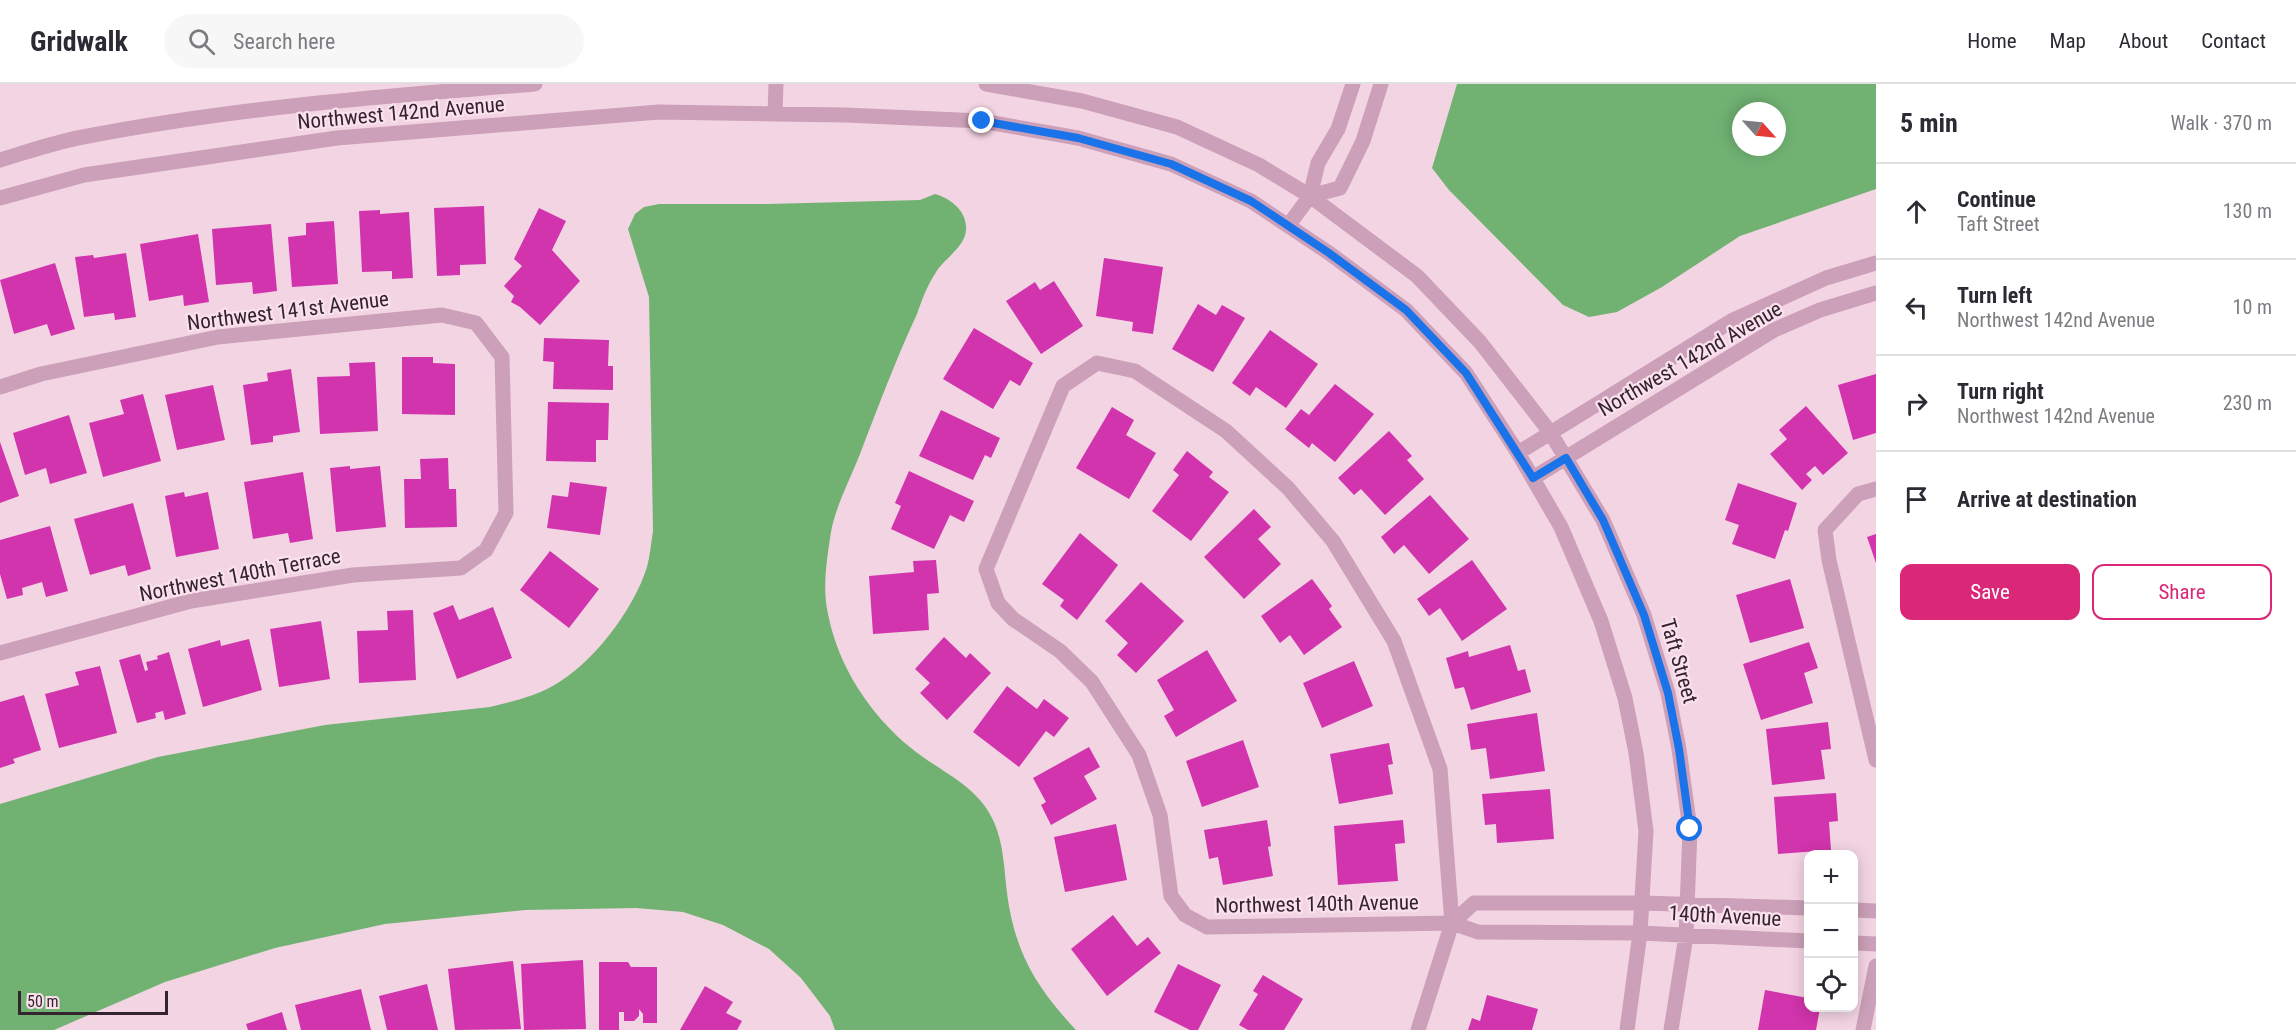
<!DOCTYPE html>
<meta charset="utf-8">
<style>
body{margin:0;font-family:"Roboto Condensed",sans-serif;background:#f7f7f7;color:#2b2b33}
.controls{position:absolute;right:18px;bottom:18px;display:grid;overflow:hidden;border-radius:12px;box-shadow:0 3px 15px #0003}
.controls button{width:54px;height:54px;display:grid;place-items:center;padding:0;border:0;border-bottom:2px solid #e1e1e2;background:#fff;color:#2b2b33;font:30px sans-serif}
.compass{position:absolute;left:1732px;top:18px;width:54px;height:54px;border-radius:50%;background:#fff;box-shadow:0 3px 15px #0003;rotate:117deg}
.scale{position:absolute;left:18px;bottom:15px;width:150px;box-sizing:border-box;padding-left:6px;border:3px solid #34242f;border-top:0;font-size:16px;line-height:21px;white-space:nowrap;color:#34242f;-webkit-text-stroke:4px #fae1ed;paint-order:stroke}
.stop{position:absolute;width:18px;height:18px;margin:-14px;border:4px solid #1a73e8;border-radius:50%;background:#fff}
.stop.end{background:#1a73e8;border-color:#fff;box-shadow:0 2px 6px #0008}
.list{margin:0;padding:0;list-style:none}
h2{display:flex;justify-content:space-between;align-items:center;height:78px;margin:0;padding:0 24px;font-size:26px}
h2 small{font-size:20px;font-weight:400;color:#7c7c81}
.list li{display:grid;grid-template-columns:39px 1fr auto;gap:18px;align-items:center;box-sizing:border-box;height:96px;padding:0 24px;border-top:2px solid #e1e1e2}
.list b{display:block;font-size:22px;white-space:nowrap}
.list p{margin:0;font-size:20px;white-space:nowrap;color:#7c7c81}
.list em{font-size:20px;font-style:normal;color:#7c7c81}
.actions{display:flex;gap:12px;padding:18px 24px}
.actions a{flex:1;padding:14px 0;border:2px solid #db2777;border-radius:12px;text-align:center;font-size:21px;color:#db2777}
.actions .main{background:#db2777;color:#fff}
.icon{flex:none;width:33px;height:33px;fill:none;stroke:currentColor;stroke-width:2;stroke-linecap:round;stroke-linejoin:round}
.map{position:relative;flex:none;width:1876px;height:946px;overflow:hidden}
header{display:flex;align-items:center;gap:36px;box-sizing:border-box;height:84px;padding:0 30px;background:#fff;border-bottom:2px solid #e1e1e2}
header strong{font-size:28px}
nav{display:flex;gap:33px;margin-inline-start:auto;font-size:21px}
.search{width:420px;height:54px;background:#f7f7f7;display:flex;align-items:center;gap:15px;box-sizing:border-box;padding:0 21px;border-radius:33px;color:#7c7c81;font-size:22px}
main{display:flex}
aside{flex:1;background:#fff}
.map>svg:first-child{display:block}
</style>
<header>
<strong>Gridwalk</strong>
<div class="search"><svg class="icon" aria-label="search" viewBox="0 0 24 24"><circle cx="10" cy="10" r="6"/><path d="M15 15l6 6"/></svg>Search here</div>
<nav><a>Home</a><a>Map</a><a>About</a><a>Contact</a></nav>
</header>
<main>
<div class="map">
<svg width="1876" height="946" viewBox="0 0 1876 946">
<rect width="100%" height="100%" fill="#f3d4e3"/>
<path fill="#71b273" fill-rule="evenodd" d="M 1457,0 L 1876,0 L 1876,105 L 1740,152 L 1662,203 L 1617,228 L 1589,233 L 1563,221 L 1449,106 L 1432,84 ZM 1741,27 L 1777,27 L 1777,63 L 1741,63 Z
M 935,110 C 949,114 965,125 966,142 C 968,163 943,174 935,190 C 927,202 922,216 917,230 C 896,275 878,323 860,370 C 851,393 835,424 831,448 C 827,474 822,504 828,530 C 838,582 870,631 911,664 C 940,688 978,701 994,738 C 1004,761 1004,785 1007,809 C 1015,869 1036,903 1076,946 L 835,946 L 830,932 L 801,894 L 769,865 L 723,841 L 683,828 L 636,824 L 525,826 L 385,840 L 275,864 L 165,898 L 54,946 L 0,946 L 0,720 L 158,673 L 220,661 L 325,641 L 490,623 C 511,618 532,613 551,603 C 592,581 633,527 647,483 C 650,472 651,459 653,447 L 649,213 L 628,145 L 635,130 L 644,123 L 659,120 L 768,120 L 920,116 Z"/>
<path fill="#d134ac" d="M 484,122 L 486,180 L 460,181 L 460,191 L 437,192 L 434,124 Z
M 539,124 L 566,137 L 552,166 L 580,197 L 540,241 L 520,223 L 511,218 L 514,212 L 504,202 L 522,182 L 514,175 Z
M 380,126 L 380,130 L 409,128 L 413,194 L 392,195 L 392,187 L 362,188 L 359,127 Z
M 334,137 L 338,200 L 292,203 L 288,153 L 306,151 L 306,139 Z
M 271,140 L 277,207 L 253,210 L 252,198 L 216,201 L 212,145 Z
M 198,150 L 209,218 L 184,222 L 183,211 L 149,217 L 140,160 Z
M 126,169 L 136,233 L 115,236 L 114,229 L 84,233 L 75,173 L 93,171 L 94,174 Z
M 1104,174 L 1163,183 L 1153,250 L 1132,247 L 1133,238 L 1096,232 Z
M 55,179 L 75,245 L 51,252 L 47,240 L 14,250 L 0,196 Z
M 1054,197 L 1083,242 L 1041,270 L 1006,217 L 1035,198 L 1040,206 Z
M 1198,220 L 1216,231 L 1222,221 L 1245,234 L 1213,288 L 1172,265 Z
M 974,244 L 1033,279 L 1020,302 L 1010,296 L 993,325 L 943,295 Z
M 1270,246 L 1318,280 L 1286,324 L 1256,303 L 1250,312 L 1232,299 Z
M 544,254 L 609,256 L 608,282 L 613,282 L 613,306 L 553,305 L 554,278 L 543,277 Z
M 402,273 L 433,273 L 433,279 L 455,280 L 455,331 L 402,330 Z
M 375,278 L 378,347 L 320,350 L 317,293 L 350,292 L 349,279 Z
M 291,285 L 300,348 L 273,352 L 273,358 L 251,361 L 243,301 L 268,297 L 267,289 Z
M 1876,290 L 1876,349 L 1853,356 L 1838,301 Z
M 1335,300 L 1374,330 L 1335,378 L 1312,359 L 1309,364 L 1285,345 L 1301,325 L 1309,331 Z
M 213,301 L 225,356 L 177,366 L 165,311 Z
M 143,310 L 161,377 L 103,393 L 89,339 L 124,330 L 120,316 Z
M 548,318 L 609,319 L 608,356 L 596,356 L 596,378 L 546,377 Z
M 1806,322 L 1848,369 L 1823,391 L 1815,382 L 1806,390 L 1812,396 L 1802,406 L 1770,370 L 1787,355 L 1779,346 Z
M 1112,323 L 1134,336 L 1126,351 L 1156,369 L 1129,415 L 1076,384 Z
M 941,326 L 1000,354 L 991,374 L 985,371 L 973,396 L 919,372 Z
M 69,331 L 87,389 L 50,400 L 46,384 L 25,391 L 13,349 Z
M 1389,347 L 1412,372 L 1407,376 L 1424,395 L 1385,431 L 1361,405 L 1354,411 L 1338,394 Z
M 0,358 L 19,412 L 0,419 Z
M 1187,367 L 1213,388 L 1209,393 L 1229,408 L 1191,457 L 1152,427 L 1179,391 L 1173,386 Z
M 448,374 L 449,405 L 456,405 L 457,443 L 405,444 L 404,395 L 421,395 L 420,375 Z
M 350,382 L 350,385 L 380,382 L 386,443 L 336,448 L 330,384 Z
M 909,387 L 974,417 L 964,438 L 950,431 L 934,465 L 891,445 L 901,422 L 895,419 Z
M 303,388 L 313,455 L 290,459 L 288,449 L 253,455 L 244,398 Z
M 570,398 L 607,403 L 600,451 L 547,444 L 552,411 L 568,413 Z
M 1738,399 L 1797,419 L 1788,447 L 1785,446 L 1775,475 L 1732,460 L 1739,441 L 1725,436 Z
M 184,408 L 185,413 L 208,408 L 219,465 L 176,473 L 165,412 Z
M 1430,411 L 1469,455 L 1429,490 L 1404,461 L 1394,470 L 1381,453 Z
M 133,419 L 151,485 L 128,492 L 125,481 L 90,491 L 74,435 Z
M 1254,425 L 1271,443 L 1258,455 L 1281,480 L 1244,515 L 1204,473 Z
M 50,442 L 68,507 L 46,513 L 42,498 L 22,504 L 23,511 L 7,515 L 0,490 L 0,456 Z
M 1080,449 L 1118,481 L 1077,536 L 1060,522 L 1064,516 L 1042,500 Z
M 1876,450 L 1876,479 L 1867,453 Z
M 550,467 L 599,505 L 569,544 L 520,506 Z
M 936,476 L 939,509 L 927,510 L 929,546 L 873,550 L 869,492 L 914,488 L 913,477 Z
M 1472,476 L 1507,525 L 1462,557 L 1440,524 L 1429,532 L 1417,515 Z
M 1312,495 L 1332,522 L 1329,525 L 1342,543 L 1304,571 L 1290,551 L 1280,559 L 1261,532 Z
M 1790,495 L 1804,544 L 1750,559 L 1736,511 Z
M 1141,498 L 1184,537 L 1136,589 L 1117,571 L 1128,559 L 1105,537 Z
M 453,521 L 459,536 L 493,523 L 512,574 L 457,595 L 433,529 Z
M 413,526 L 416,596 L 359,599 L 357,547 L 388,546 L 387,527 Z
M 321,537 L 330,595 L 279,603 L 270,545 Z
M 944,553 L 966,574 L 970,569 L 991,589 L 947,636 L 920,609 L 930,599 L 915,585 Z
M 249,555 L 262,606 L 203,623 L 188,565 L 220,556 L 221,562 Z
M 1809,558 L 1818,584 L 1804,589 L 1813,619 L 1761,636 L 1743,580 Z
M 1510,561 L 1518,587 L 1525,585 L 1531,608 L 1471,626 L 1464,603 L 1455,605 L 1446,574 L 1468,567 L 1469,573 Z
M 1207,566 L 1237,617 L 1176,653 L 1164,632 L 1174,626 L 1157,596 Z
M 169,568 L 186,630 L 165,636 L 163,627 L 155,629 L 156,634 L 137,639 L 119,576 L 140,570 L 145,587 L 148,586 L 146,578 L 158,575 L 157,572 Z
M 1354,577 L 1373,622 L 1322,644 L 1303,599 Z
M 100,582 L 117,649 L 59,664 L 45,610 L 79,601 L 75,588 Z
M 1007,602 L 1037,625 L 1044,615 L 1069,634 L 1054,653 L 1046,647 L 1019,683 L 973,648 Z
M 24,611 L 41,666 L 13,675 L 15,679 L 0,684 L 0,618 Z
M 1537,629 L 1545,687 L 1490,695 L 1486,664 L 1471,666 L 1467,640 Z
M 1828,638 L 1831,665 L 1821,666 L 1825,695 L 1772,701 L 1766,645 Z
M 1243,656 L 1259,703 L 1202,723 L 1186,677 Z
M 1389,659 L 1393,680 L 1388,681 L 1393,710 L 1339,720 L 1330,670 Z
M 1089,663 L 1100,683 L 1084,692 L 1097,715 L 1051,741 L 1041,721 L 1046,718 L 1033,694 Z
M 1550,705 L 1554,755 L 1497,759 L 1496,740 L 1485,741 L 1482,710 Z
M 1836,709 L 1838,737 L 1829,738 L 1831,766 L 1778,770 L 1774,713 Z
M 1267,736 L 1271,762 L 1268,763 L 1273,792 L 1223,801 L 1218,773 L 1209,775 L 1204,746 Z
M 1403,736 L 1405,759 L 1395,760 L 1398,797 L 1338,801 L 1334,742 Z
M 1116,740 L 1127,796 L 1065,808 L 1054,753 Z
M 1113,831 L 1137,862 L 1148,853 L 1161,869 L 1107,912 L 1071,865 Z
M 583,876 L 586,945 L 524,946 L 521,880 Z
M 513,877 L 521,945 L 455,946 L 448,885 Z
M 599,878 L 628,878 L 631,883 L 657,883 L 657,939 L 643,939 L 643,930 L 639,925 L 639,932 L 634,937 L 624,937 L 624,928 L 619,928 L 619,946 L 599,946 Z
M 1178,880 L 1221,901 L 1198,946 L 1190,946 L 1154,928 Z
M 1263,891 L 1303,915 L 1284,946 L 1248,946 L 1239,941 L 1258,910 L 1253,907 Z
M 427,900 L 438,946 L 387,946 L 379,912 Z
M 705,902 L 733,918 L 726,929 L 742,937 L 737,946 L 680,946 Z
M 361,905 L 371,946 L 301,946 L 295,921 Z
M 1765,906 L 1808,914 L 1808,924 L 1820,924 L 1816,946 L 1758,946 Z
M 1487,911 L 1538,925 L 1532,946 L 1468,946 L 1472,934 L 1480,937 Z
M 282,928 L 287,946 L 248,946 L 246,940 Z"/>
<g fill="none" stroke-linecap="round" stroke-linejoin="round">
<path stroke="#cba0b8" stroke-width="15" d="M 986,0 L 1082,17 L 1177,43 L 1259,81 L 1310,112 L 1417,192 L 1480,258 L 1550,348 L 1603,436 L 1644,531 L 1668,609 L 1679,665 L 1690,745 L 1686,852 L 1671,946
M 775,30 L 776,0
M 0,76 C 27,68 55,58 83,53 C 232,24 384,12 535,0
M 1310,112 L 1340,104 L 1363,57 L 1381,0
M 0,114 L 84,91 L 337,54 L 659,28 L 845,31 L 982,37 L 1078,54 L 1171,80 L 1251,117 L 1329,169 L 1406,226 L 1466,289 L 1518,369 L 1561,443 L 1601,537 L 1625,614 L 1636,669 L 1646,747 L 1640,849 L 1627,946
M 1288,142 L 1310,112 L 1318,79 L 1338,45 L 1353,0
M 0,303 L 41,290 L 218,253 L 442,231 L 476,239 L 502,273 L 506,429 L 486,466 L 461,484 L 353,491 L 191,517 L 0,569
M 1518,369 L 1733,236 L 1826,194 L 1876,179
M 1533,394 L 1774,246 L 1820,226 L 1876,209
M 1876,405 L 1858,410 L 1825,446 L 1829,476 L 1876,676
M 1854,826 L 1876,827
M 1452,839 L 1474,819 L 1642,819 L 1808,824
M 1854,859 L 1876,860
M 1418,946 L 1452,839 L 1440,685 L 1394,557 L 1333,457 L 1288,404 L 1226,347 L 1135,287 L 1097,279 L 1063,302 L 986,485 L 998,519 L 1013,535 L 1060,567 L 1092,598 L 1139,671 L 1160,731 L 1171,812 L 1185,831 L 1207,843 L 1452,839 L 1478,848 L 1640,849 L 1808,857
M 1863,946 L 1876,882"/>
</g>
<g fill="none" stroke-linecap="round" stroke-linejoin="round">
<path stroke="#1a73e8" stroke-width="8" d="M 982,37 L 1078,54 L 1171,80 L 1251,117 L 1329,169 L 1406,226 L 1466,289 L 1533,394 L 1566,374 L 1603,436 L 1644,531 L 1668,609 L 1679,665 L 1690,745"/>
</g>
<g text-anchor="middle" dominant-baseline="central" stroke-width="4.5" stroke-linejoin="round" paint-order="stroke">
<g font-size="21" fill="#34242f" stroke="#fae1ed">
<text transform="translate(401 29) rotate(-5)">Northwest 142nd Avenue</text>
<text transform="translate(288 227) rotate(-7)">Northwest 141st Avenue</text>
<text transform="translate(1690 275) rotate(-30)">Northwest 142nd Avenue</text>
<text transform="translate(240 491) rotate(-11)">Northwest 140th Terrace</text>
<text transform="translate(1679 577) rotate(74)">Taft Street</text>
<text transform="translate(1317 820) rotate(-1)">Northwest 140th Avenue</text>
<text transform="translate(1725 832) rotate(3)">140th Avenue</text>
</g>
</g>
</svg>
<div class="controls">
<button>+</button>
<button>−</button>
<button><svg class="icon" aria-label="locate" viewBox="0 0 24 24"><circle cx="12" cy="12" r="6"/><path d="M12 2v4M12 18v4M2 12h4M18 12h4"/></svg></button>
</div>
<svg class="compass" viewBox="-18 -18 36 36"><path d="M0-13l5 13h-10z" fill="#e53935"/><path d="M0 13l5-13h-10z" fill="#7c7c81"/></svg>
<div class="scale">50 m</div>
<div class="stop" style="left:1690px;top:745px"></div>
<div class="stop end" style="left:982px;top:37px"></div>
</div>
<aside>
<h2>5 min<small>Walk · 370 m</small></h2>
<ul class="list">
<li><svg class="icon" aria-label="ahead" viewBox="0 0 24 24"><path d="M12 20V5M6 11l6-6 6 6"/></svg><div><b>Continue</b><p>Taft Street</p></div><em>130 m</em></li>
<li><svg class="icon" aria-label="left" viewBox="0 0 24 24"><path d="M17 20v-9H6M10 6l-5 5 5 5"/></svg><div><b>Turn left</b><p>Northwest 142nd Avenue</p></div><em>10 m</em></li>
<li><svg class="icon" aria-label="right" viewBox="0 0 24 24"><path d="M7 20v-9h11M14 6l5 5-5 5"/></svg><div><b>Turn right</b><p>Northwest 142nd Avenue</p></div><em>230 m</em></li>
<li><svg class="icon" aria-label="arrive" viewBox="0 0 24 24"><path d="M6 21V4h12l-3 4 3 4H6"/></svg><div><b>Arrive at destination</b></div></li>
</ul>
<div class="actions"><a class="main">Save</a><a>Share</a></div>
</aside>
</main>
